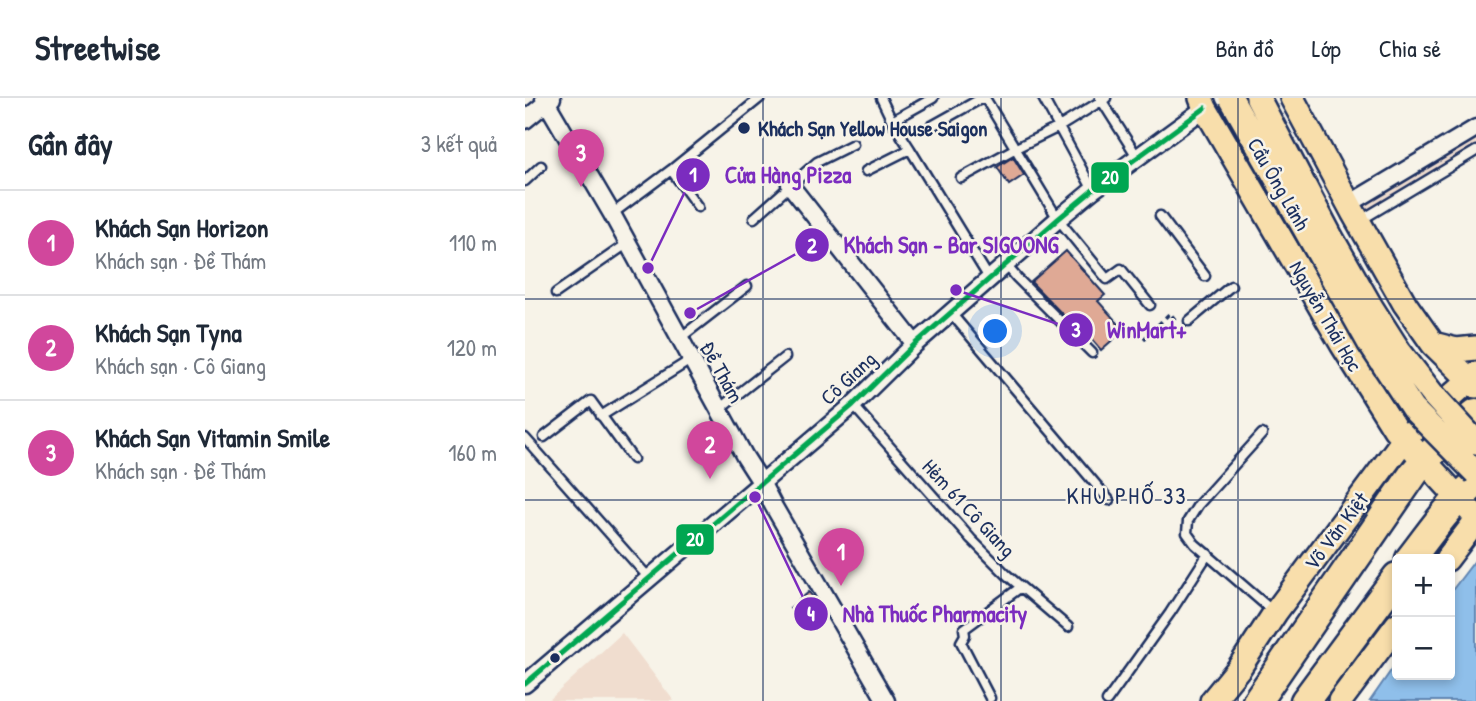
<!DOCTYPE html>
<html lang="vi">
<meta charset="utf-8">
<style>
body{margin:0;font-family:"Patrick Hand",sans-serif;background:#f6f6f7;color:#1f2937}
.controls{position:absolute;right:21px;bottom:21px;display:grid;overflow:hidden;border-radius:7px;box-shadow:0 4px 10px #0003}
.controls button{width:63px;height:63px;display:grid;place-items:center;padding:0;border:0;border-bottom:2px solid #e0e1e3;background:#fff;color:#1f2937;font:35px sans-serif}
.you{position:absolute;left:471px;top:234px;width:24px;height:24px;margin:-18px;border:5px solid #fff;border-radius:50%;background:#1a73e8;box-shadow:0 0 0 10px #1a73e833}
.badge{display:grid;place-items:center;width:46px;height:46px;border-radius:50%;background:#1b2f5e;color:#fff;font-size:23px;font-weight:700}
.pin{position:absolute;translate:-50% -58px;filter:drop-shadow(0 2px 4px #0008)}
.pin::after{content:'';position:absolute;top:37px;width:24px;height:21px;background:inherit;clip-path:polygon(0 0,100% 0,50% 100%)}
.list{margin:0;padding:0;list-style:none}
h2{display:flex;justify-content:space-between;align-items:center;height:91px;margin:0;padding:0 28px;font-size:30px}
h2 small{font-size:23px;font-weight:400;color:#747a83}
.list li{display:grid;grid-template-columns:46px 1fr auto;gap:21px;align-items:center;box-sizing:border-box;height:105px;padding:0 28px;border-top:2px solid #e0e1e3}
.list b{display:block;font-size:26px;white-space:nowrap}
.list p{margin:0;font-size:23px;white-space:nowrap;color:#747a83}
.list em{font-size:23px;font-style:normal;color:#747a83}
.map{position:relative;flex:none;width:951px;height:603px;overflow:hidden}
header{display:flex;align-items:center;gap:42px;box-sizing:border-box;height:98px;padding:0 35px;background:#fff;border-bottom:2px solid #e0e1e3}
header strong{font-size:33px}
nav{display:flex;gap:38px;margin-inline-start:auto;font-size:24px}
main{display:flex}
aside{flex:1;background:#fff}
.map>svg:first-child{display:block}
</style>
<header>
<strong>Streetwise</strong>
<nav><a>Bản đồ</a><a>Lớp</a><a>Chia sẻ</a></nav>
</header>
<main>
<aside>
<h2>Gần đây<small>3 kết quả</small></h2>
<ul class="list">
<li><span class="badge" style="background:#d1479c">1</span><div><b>Khách Sạn Horizon</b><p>Khách sạn · Ðề Thám</p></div><em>110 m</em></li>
<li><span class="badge" style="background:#d1479c">2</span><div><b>Khách Sạn Tyna</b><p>Khách sạn · Cô Giang</p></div><em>120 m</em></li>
<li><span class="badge" style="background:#d1479c">3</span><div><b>Khách Sạn Vitamin Smile</b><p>Khách sạn · Ðề Thám</p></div><em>160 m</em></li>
</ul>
</aside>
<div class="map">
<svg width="951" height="603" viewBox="0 0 951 603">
<rect width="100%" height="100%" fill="#f7f3e8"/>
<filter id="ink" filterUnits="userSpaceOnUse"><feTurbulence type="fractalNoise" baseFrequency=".0143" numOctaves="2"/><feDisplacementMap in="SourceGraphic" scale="14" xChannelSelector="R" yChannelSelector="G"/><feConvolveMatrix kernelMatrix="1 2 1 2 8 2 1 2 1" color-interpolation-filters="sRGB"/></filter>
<g filter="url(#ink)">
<path fill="#f0ddcf" d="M 951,32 L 951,50 L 836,119 L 828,106 Z
M 97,535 L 149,603 L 23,603 Z"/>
<path fill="#8fbfea" stroke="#6185b2" stroke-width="2" d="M 951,461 L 951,603 L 845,603 L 872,564 L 872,577 L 925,577 L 925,495 Z"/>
<path fill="#dfa995" stroke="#1b2f5e" stroke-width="2" d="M 488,59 L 499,77 L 484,87 L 472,69 Z
M 541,153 L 580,197 L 573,203 L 599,232 L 576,252 L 551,223 L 547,226 L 506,184 Z
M 284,494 L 294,508 L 273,523 L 265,510 Z"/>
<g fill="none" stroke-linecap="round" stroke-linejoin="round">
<g stroke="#1b2f5e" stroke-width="13">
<path id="lane" d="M 460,0 L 533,121 L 582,181 L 596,171 L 625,207
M 518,0 L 568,92
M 575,0 L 613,60
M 367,23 L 408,0
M 405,29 L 457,0
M 385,51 L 464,180
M 146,72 L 173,109
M 341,73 L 385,51 L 367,23 L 356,0
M 436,80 L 491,50 L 534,29 L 581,0
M 0,83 L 16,68
M 87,116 L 146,72 L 235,0
M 635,118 L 680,178
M 229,120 L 292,64 L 328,46
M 836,122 L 951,53
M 481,167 L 492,180 L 567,255
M 31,195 L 103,145
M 425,214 L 584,402
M 664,223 L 706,188
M 155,240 L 222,188
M 328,307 L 446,441 L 482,477 L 543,529
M 194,311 L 260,259
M 76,318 L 167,261
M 737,336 L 673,407 L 663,423 L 662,435 L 670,446 L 750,515
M 19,339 L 66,303 L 108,361
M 0,340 L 124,480
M 465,600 L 436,544 L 440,537 L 439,531 L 496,489
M 582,603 L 645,515 L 683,456"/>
</g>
<g stroke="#1b2f5e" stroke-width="21">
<path id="street" d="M 19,0 L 87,116 L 220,359 L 236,384 L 249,409 L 361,603
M 0,22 L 27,0
M 265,87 L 390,246
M 824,106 L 951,30
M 0,586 L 328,307 L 390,246 L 533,121 L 568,92 L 680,10"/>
</g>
<g stroke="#1b2f5e" stroke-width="28">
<path id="primary" d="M 676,0 L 680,10 L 817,246 L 870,331 L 951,419
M 767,0 L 828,114 L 880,206 L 908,246 L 951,288
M 908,246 L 931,252 L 951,250
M 922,461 L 951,423
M 687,603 L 714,570 L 750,515 L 880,340 L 951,276
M 815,603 L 872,527"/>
</g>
<g stroke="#1b2f5e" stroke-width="33">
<path id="highway" d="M 885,461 C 907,433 923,407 951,385
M 732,603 L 889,375 C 907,353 928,332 951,315
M 780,603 L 872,479"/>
</g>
<path stroke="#1b2f5e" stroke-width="3.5" stroke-dasharray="5 5" stroke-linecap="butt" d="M 619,241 L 645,215 L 652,224"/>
<use href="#lane" stroke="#f7f3e8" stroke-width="8"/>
<use href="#street" stroke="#f7f3e8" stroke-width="16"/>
<use href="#primary" stroke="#f8deab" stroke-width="23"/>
<use href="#highway" stroke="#f8deab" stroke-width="28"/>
<g stroke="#1b2f5e" stroke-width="28" stroke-linecap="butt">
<path id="primary-bridge" d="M 706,0 L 845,246 L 888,311 L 951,375
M 733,0 L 806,139 L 846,209 L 874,253 L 908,297 L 951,344"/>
</g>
<use href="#primary-bridge" stroke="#f8deab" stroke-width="23"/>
<g stroke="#f7f3e8" stroke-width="10">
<path id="bus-1" d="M 0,586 L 328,307 L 390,246 L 533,121 L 568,92 L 680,10"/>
</g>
<use href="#bus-1" stroke="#00a651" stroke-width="5"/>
</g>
</g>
<path fill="none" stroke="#1b2f5e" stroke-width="2" stroke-opacity="0.55" d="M 238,0 L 238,603M 476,0 L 476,603M 713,0 L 713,603M 0,201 L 951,201M 0,402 L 951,402"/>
<g fill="#1b2f5e" stroke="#f7f3e8" stroke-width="2.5">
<circle cx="219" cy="30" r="7"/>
<circle cx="30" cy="560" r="6"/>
</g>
<g text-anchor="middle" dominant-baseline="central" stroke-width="5" stroke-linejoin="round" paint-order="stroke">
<g font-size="21" font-weight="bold" fill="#1b2f5e" stroke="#f7f3e8" text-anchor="start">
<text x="233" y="30">Khách Sạn Yellow House Saigon</text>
</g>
<g font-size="21" fill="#1b2f5e" stroke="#f7f3e8">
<text transform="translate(754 86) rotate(60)">Cầu Ông Lãnh</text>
<text transform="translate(801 218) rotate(60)">Nguyễn Thái Học</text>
<text transform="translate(197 274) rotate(61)">Ðề Thám</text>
<text transform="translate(323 280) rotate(-43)">Cô Giang</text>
<text transform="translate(444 410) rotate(47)">Hẻm 61 Cô Giang</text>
<text transform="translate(811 433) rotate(-53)">Võ Văn Kiệt</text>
</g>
<g font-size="23" letter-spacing="2" fill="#1b2f5e" stroke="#f7f3e8">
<text x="602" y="397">KHU PHỐ 33</text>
</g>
</g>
<path fill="none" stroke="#7b2cbf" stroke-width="2.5" d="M123 170L168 77M165 215L287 147M431 192L551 232M230 399L286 516"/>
<g fill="#7b2cbf" stroke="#f7f3e8" stroke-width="2.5">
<circle cx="123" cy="170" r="7"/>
<circle cx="165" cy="215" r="7"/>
<circle cx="431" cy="192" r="7"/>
<circle cx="230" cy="399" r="7"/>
<circle cx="168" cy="77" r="18"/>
<circle cx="287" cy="147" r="18"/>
<circle cx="551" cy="232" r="18"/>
<circle cx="286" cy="516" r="18"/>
</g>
<g font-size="21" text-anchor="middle" font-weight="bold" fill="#fff">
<text x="168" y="84">1</text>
<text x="287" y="155">2</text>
<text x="551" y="239">3</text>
<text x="286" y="523">4</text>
</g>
<g font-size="23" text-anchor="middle" font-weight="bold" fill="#7b2cbf" stroke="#f7f3e8" stroke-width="5" stroke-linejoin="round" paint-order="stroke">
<text x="263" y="85">Cửa Hàng Pizza</text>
<text x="426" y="155">Khách Sạn - Bar SIGOONG</text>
<text x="622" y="240">WinMart+</text>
<text x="410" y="524">Nhà Thuốc Pharmacity</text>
</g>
<g stroke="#f7f3e8" stroke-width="2.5">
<rect x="565" y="63" width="40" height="33" rx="7" fill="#00a651"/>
<rect x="150" y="425" width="40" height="33" rx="7" fill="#00a651"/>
</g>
<g font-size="19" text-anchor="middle" font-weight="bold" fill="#fff">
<text x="585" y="86">20</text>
<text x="170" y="448">20</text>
</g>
</svg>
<div class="controls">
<button>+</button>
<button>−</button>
</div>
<div class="you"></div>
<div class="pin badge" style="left:316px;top:488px;background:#d1479c">1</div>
<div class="pin badge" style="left:185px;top:381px;background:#d1479c">2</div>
<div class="pin badge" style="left:56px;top:89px;background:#d1479c">3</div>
</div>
</main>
